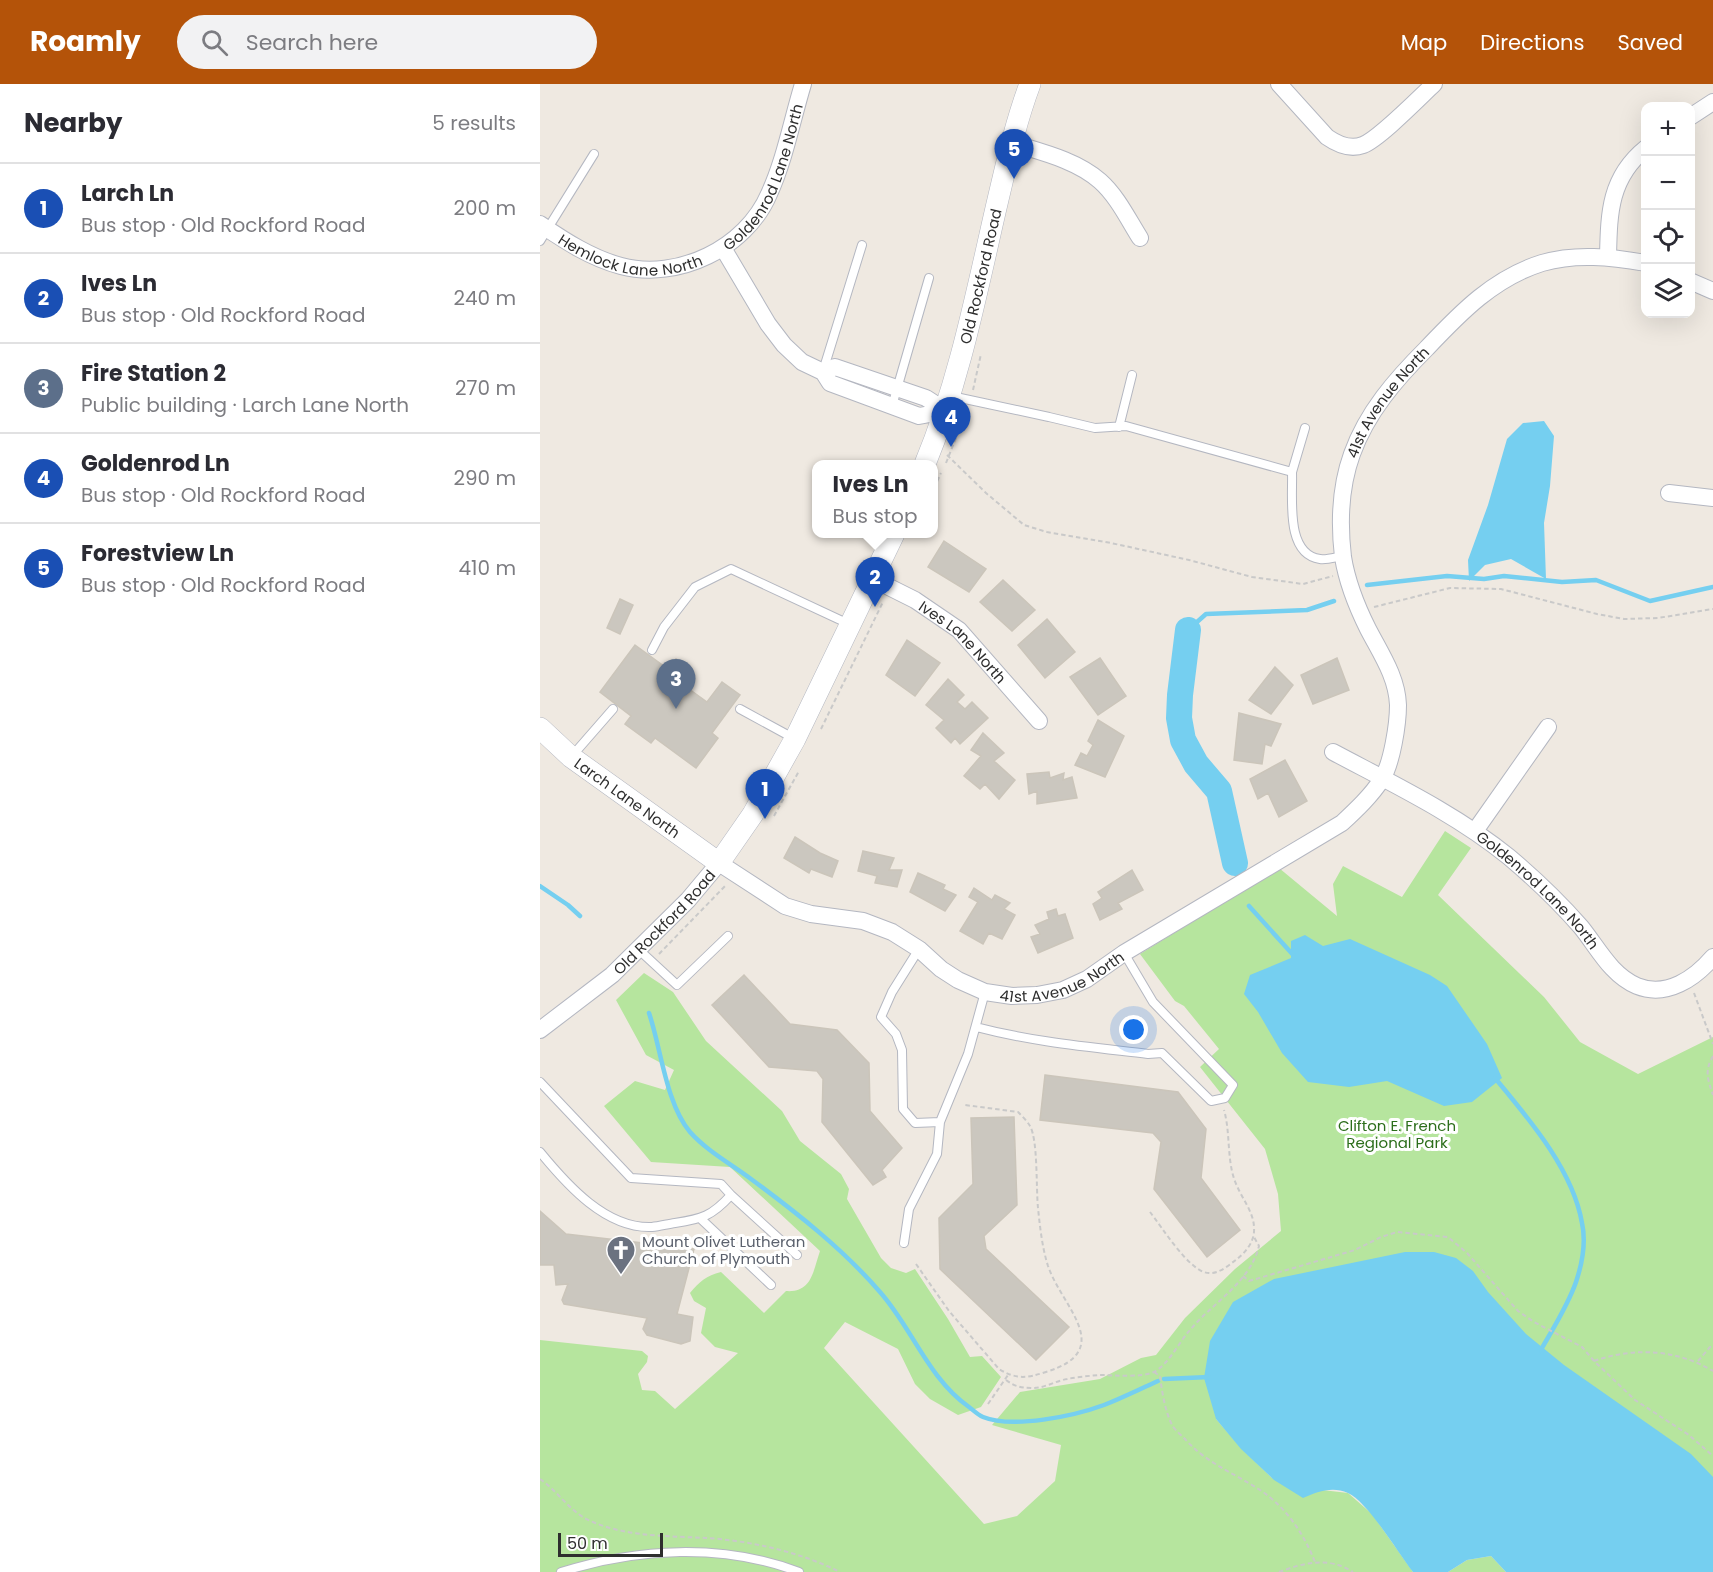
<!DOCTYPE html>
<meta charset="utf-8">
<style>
body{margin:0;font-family:Poppins,sans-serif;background:#f2f2f3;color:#2b2b33}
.controls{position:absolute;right:18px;top:18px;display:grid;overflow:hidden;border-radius:12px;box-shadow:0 6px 24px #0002}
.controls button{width:54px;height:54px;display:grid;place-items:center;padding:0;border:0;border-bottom:2px solid #e1e1e2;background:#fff;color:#2b2b33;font:30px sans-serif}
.scale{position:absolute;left:18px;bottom:15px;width:105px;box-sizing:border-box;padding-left:6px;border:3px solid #2e2e2e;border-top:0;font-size:16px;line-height:21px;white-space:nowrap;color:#2e2e2e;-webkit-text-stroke:4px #fff;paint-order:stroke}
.you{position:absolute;left:594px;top:946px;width:21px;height:21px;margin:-15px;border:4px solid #fff;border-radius:50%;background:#1a73e8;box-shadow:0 0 0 9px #1a73e833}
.badge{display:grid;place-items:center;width:39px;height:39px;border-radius:50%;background:#b45309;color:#fff;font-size:20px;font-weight:700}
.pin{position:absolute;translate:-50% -50px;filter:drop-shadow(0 2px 3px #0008)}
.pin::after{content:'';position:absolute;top:32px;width:21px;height:18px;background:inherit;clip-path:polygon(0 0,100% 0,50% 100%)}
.popup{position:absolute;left:272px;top:376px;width:126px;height:78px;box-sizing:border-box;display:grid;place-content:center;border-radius:12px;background:#fff;filter:drop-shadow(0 2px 4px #0005);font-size:20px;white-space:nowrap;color:#7c7c81}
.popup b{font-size:22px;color:#2b2b33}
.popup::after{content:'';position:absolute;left:50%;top:100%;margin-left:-12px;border:12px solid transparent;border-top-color:#fff}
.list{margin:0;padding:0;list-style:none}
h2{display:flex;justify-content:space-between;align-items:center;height:78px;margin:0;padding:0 24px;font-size:26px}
h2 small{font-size:20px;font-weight:400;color:#7c7c81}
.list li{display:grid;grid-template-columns:39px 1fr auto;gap:18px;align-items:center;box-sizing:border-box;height:90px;padding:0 24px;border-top:2px solid #e1e1e2}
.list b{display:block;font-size:22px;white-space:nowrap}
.list p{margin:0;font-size:20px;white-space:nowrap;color:#7c7c81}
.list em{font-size:20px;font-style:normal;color:#7c7c81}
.icon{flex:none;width:33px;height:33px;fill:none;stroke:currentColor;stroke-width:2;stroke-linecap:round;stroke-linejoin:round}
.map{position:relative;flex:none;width:1173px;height:1488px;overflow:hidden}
header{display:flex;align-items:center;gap:36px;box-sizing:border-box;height:84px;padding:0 30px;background:#b45309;color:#fff}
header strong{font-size:28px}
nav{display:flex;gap:33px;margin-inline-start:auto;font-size:21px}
.search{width:420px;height:54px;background:#f2f2f3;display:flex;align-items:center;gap:15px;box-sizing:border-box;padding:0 21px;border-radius:33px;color:#7c7c81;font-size:22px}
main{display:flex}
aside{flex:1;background:#fff}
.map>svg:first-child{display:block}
</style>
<header>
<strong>Roamly</strong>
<div class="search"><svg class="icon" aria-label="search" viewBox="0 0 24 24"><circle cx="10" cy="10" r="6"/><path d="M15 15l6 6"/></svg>Search here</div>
<nav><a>Map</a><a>Directions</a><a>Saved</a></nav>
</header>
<main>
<aside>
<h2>Nearby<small>5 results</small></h2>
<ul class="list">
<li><span class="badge" style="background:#1a4fb4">1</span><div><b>Larch Ln</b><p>Bus stop · Old Rockford Road</p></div><em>200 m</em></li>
<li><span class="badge" style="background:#1a4fb4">2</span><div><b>Ives Ln</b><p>Bus stop · Old Rockford Road</p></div><em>240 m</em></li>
<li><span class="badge" style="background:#5c6f8a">3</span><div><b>Fire Station 2</b><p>Public building · Larch Lane North</p></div><em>270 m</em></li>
<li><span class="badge" style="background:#1a4fb4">4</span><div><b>Goldenrod Ln</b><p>Bus stop · Old Rockford Road</p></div><em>290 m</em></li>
<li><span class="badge" style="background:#1a4fb4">5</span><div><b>Forestview Ln</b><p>Bus stop · Old Rockford Road</p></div><em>410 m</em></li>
</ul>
</aside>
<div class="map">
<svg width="1173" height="1488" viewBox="0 0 1173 1488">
<rect width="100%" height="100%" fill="#efe9e1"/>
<path fill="#b6e59e" d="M 905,747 L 931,764 L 898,811 L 1004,913 L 1040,958 L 1098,990 L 1173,953 L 1173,1426 L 676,1335 L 702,1365 L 732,1394 L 782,1406 L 808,1409 L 832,1430 L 873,1488 L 0,1488 L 0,1256 L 102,1267 L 108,1272 L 107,1278 L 98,1290 L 102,1306 L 115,1307 L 135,1325 L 198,1269 L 175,1263 L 161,1249 L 166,1224 L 154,1217 L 150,1209 C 160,1197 166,1192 181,1188 L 224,1229 L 246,1207 C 272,1209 273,1187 280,1167 L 190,1083 L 111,1078 L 64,1022 L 95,997 L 125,1006 L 134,986 L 106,971 L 76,916 L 104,889 L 133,908 L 166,957 L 242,1027 L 260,1057 L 301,1090 L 309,1105 L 307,1115 L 341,1174 L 351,1184 L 366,1189 L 375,1185 L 408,1235 L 430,1273 L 442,1272 L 461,1293 L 441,1323 L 418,1331 L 390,1315 L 375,1300 L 358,1265 L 305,1238 L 284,1264 L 444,1440 L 477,1432 L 515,1397 L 521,1361 L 452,1341 L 480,1308 L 560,1295 L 601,1274 L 616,1271 L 645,1234 L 695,1185 L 741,1147 L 738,1110 L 725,1065 L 660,983 L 679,965 L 644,922 L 635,917 L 600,870 L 739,784 L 797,832 L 793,800 L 803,782 L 862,813 Z
M 951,1472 L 966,1488 L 908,1488 L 927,1476 Z"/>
<path fill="#75cff0" d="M 1004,337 L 1014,352 L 1010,402 L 1004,439 L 1006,495 L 971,475 L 945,481 L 929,497 L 928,476 L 948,421 L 967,355 L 983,339 Z
M 765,851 L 783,862 L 810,855 L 890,891 L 907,902 L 947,960 L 962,994 L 932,1018 L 904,1022 L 847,997 L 809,1003 L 768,998 L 742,969 L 718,928 L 704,910 L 710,891 L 751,874 L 751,857 Z
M 865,1168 L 894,1168 L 916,1174 L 933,1187 L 948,1208 L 986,1250 L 1024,1281 L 1151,1370 L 1173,1393 L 1173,1488 L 966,1488 L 951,1472 L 927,1476 L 908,1488 L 873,1488 C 858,1469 828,1418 808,1409 C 792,1402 777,1408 763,1414 L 734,1396 L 701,1365 L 676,1335 L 664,1294 L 670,1257 L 693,1218 L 734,1195 Z"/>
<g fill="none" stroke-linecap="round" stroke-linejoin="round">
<path stroke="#75cff0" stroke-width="4.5" d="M 827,501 L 907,492 L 944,495 L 964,492 L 1022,498 L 1056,496 L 1110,517 L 1173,503
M 648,546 L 666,530 L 767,526 L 794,517
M 0,802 L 28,821 L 40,832
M 709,822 L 755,873
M 109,929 C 121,964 126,1020 150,1048 C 167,1067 191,1080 211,1095 C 257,1129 303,1165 340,1208 C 372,1244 388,1294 429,1323 C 433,1326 438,1331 443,1333 C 473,1345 534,1332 564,1321 C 582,1314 600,1305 618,1297
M 955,994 C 989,1035 1033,1086 1042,1139 C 1046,1157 1042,1180 1036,1198 C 1028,1221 1014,1243 1002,1264 L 1002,1268
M 624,1295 L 669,1293"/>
<path stroke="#75cff0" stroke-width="26" d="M 648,546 L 640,611 L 639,634 L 643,656 L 656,680 L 679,707 L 695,779"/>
</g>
<path fill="#cbc7bf" stroke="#cbc5ba" stroke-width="1.5" d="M 404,457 L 446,485 L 429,508 L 388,483 Z
M 463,496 L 495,526 L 472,547 L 440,518 Z
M 80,515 L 93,521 L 80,550 L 67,544 Z
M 507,535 L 535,568 L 505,594 L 478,561 Z
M 367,556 L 400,579 L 375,612 L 346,591 Z
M 95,561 L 128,585 L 136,575 L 148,583 L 138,597 L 167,618 L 182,598 L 200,611 L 172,649 L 178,654 L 156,684 L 115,654 L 111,659 L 85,640 L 91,632 L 60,608 Z
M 560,574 L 586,612 L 558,631 L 530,593 Z
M 797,574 L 809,606 L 773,620 L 761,591 Z
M 735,583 L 753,601 L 731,630 L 709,616 Z
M 408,595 L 424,611 L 417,618 L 425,625 L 432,618 L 448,634 L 420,660 L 415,654 L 411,659 L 396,644 L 404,636 L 386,621 Z
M 699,629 L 741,640 L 731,662 L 725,660 L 722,680 L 694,676 Z
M 558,636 L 584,652 L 565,693 L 535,681 L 541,669 L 547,672 L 553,661 L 548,657 Z
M 443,649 L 464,669 L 454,677 L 475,696 L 459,715 L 445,700 L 440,705 L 424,692 L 441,672 L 431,666 Z
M 745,676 L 767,717 L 739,733 L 728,709 L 718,715 L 710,695 Z
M 509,688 L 510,694 L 524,689 L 523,696 L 532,693 L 537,714 L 497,720 L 497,707 L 489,710 L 487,690 Z
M 255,753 L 280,769 L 298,777 L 292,793 L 271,785 L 269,789 L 244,774 Z
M 323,767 L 354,774 L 349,786 L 362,786 L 357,803 L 335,799 L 337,792 L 318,787 Z
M 592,786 L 603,806 L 578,819 L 582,825 L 560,836 L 553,820 L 562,814 L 558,808 Z
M 378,789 L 405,801 L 403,805 L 416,811 L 405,827 L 370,808 Z
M 434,804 L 452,816 L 455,811 L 470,819 L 464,825 L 475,831 L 462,855 L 449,849 L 443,860 L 420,847 L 438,818 L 429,813 Z
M 516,825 L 518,832 L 525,830 L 533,854 L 498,869 L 491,853 L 500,850 L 495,841 L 509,835 L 507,828 Z
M 204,891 L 250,940 L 297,946 L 329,979 L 330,1027 L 362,1064 L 342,1086 L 346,1093 L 333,1101 L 282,1038 L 283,995 L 277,987 L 229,983 L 172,921 Z
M 505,991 L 638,1008 L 666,1045 L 661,1094 L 700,1146 L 667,1173 L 614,1105 L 621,1058 L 613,1049 L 500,1036 Z
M 474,1033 L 477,1121 L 444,1152 L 446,1165 L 529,1243 L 496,1276 L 400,1185 L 399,1134 L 433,1100 L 431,1034 Z
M 0,1127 L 26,1150 L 154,1165 L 137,1230 L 153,1233 L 150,1257 L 141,1260 L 107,1251 L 103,1245 L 107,1234 L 24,1220 L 22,1216 L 28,1200 L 16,1201 L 14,1181 L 0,1181 Z"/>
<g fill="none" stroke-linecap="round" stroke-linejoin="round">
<g stroke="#b4b7c1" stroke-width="10">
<path id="service" d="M 0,157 L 54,70
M 283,287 L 322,161
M 411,312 L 509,333 L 555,344 L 586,342 L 752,388 C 753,414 745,470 780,475 C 787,476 796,473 803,472
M 352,322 L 389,194
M 579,343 L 592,291
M 752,388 L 765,344
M 112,566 L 124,543 L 155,503 L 191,485 L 311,541
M 200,625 L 255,655
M 32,672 L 73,625
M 98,865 L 137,901 L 188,852
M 379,865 L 352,908 L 341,933 L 356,950 L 362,966 L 363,1025 L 375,1039 L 400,1038
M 436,943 C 493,958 550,963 608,970 L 622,969 L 671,1017 L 685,1014 L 693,1001 L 613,918 L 584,869
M 0,998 L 91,1094 L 181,1100 L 191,1111 C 172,1132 162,1135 135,1139 C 128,1140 120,1142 112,1143 C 66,1145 27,1101 0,1068
M 191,1111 L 257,1171
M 161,1135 L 231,1201
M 364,1159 L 369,1125 L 397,1070 L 400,1038 L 428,970 L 445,908
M 21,1488 C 98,1464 182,1459 259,1488"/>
</g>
<g stroke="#b4b7c1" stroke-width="18">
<g id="minor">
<path d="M 739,0 L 787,53 C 797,60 810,66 823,61 C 839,55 879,14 894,0"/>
<path d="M 1150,33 L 1173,18"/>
<path d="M 472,59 C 501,68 536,76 560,97 C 577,112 588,135 600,154"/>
<path id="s1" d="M 0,140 C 25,157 51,174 81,182 C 138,197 206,164 229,110 C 245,75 252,36 263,0"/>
<path d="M 183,164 L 228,240 L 244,261 L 262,278 L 283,288 L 290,299 L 379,332 L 406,327"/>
<path d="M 1068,173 C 1069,130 1069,94 1106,64"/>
<path d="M 1150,197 L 1173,207"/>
<path d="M 283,288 L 295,283 L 386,314 L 406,327"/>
<path d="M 1129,409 L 1173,414"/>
<path id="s2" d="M 333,495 L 375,516 L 419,546 L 499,637"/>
<path id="s3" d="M 793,668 C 853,700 916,730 969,773 C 995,795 1019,818 1041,843 C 1058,864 1071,891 1097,902 C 1127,914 1155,894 1173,873"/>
<path d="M 935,747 L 1008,643"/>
<path id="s4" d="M 0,946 L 72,891 L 148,816 L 179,779 L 245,822 L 271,830 L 323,837 L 352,848 L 379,865 L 401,885 L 418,896 L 445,908 L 472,912 L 497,911 L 523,906 L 547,895 L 584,869 L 802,739 C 816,726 831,712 842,695 C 852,679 858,640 858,621 C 857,593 841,570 828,545 C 817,523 807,498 803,473 C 799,439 800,403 812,370 C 827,328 856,295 887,264 C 921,228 954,194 1002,179 C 1036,169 1071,173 1106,179"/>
</g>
</g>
<g stroke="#b4b7c1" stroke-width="22">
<g id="tertiary">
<path id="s5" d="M 385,380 C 419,298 436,211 456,124 C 466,82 475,40 490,0"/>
<path id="s6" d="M 0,644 L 31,673 L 179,779 L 213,730 L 255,655 L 354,450"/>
</g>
</g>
<path stroke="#c9c9c9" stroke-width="2" stroke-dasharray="4.5 3" stroke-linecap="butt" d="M 433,306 L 441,270
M 407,371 L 446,409 L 484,441 L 507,448 L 571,459 L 649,476 L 712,493 L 763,500 L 793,492
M 406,379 L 427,326
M 394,404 L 401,389
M 834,523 L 910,504 L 961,505 L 1057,530 L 1084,535 L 1118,534 L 1173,525
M 281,645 L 343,518
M 234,732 L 259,687
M 119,870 L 186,801
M 1154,909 L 1173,960
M 1173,972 C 1164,987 1168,996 1173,1011
M 610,1128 C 622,1143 650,1189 669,1189 C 679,1190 689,1181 697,1175 C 706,1168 715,1157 714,1144 C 714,1129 703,1116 697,1102 C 686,1079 691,1050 684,1026
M 376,1180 L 409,1227 L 459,1285 C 477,1296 487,1294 506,1288 C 577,1266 522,1223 508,1182 C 502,1163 500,1143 498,1124 C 496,1104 498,1056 490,1042 C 487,1037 482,1032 478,1028 L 425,1021
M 703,1192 L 709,1197 L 815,1166 L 841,1153 L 857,1148 L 908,1153 L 927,1169 L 978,1227 L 994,1238 L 1042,1263 L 1054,1277 L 1095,1316 L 1149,1351 L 1173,1372
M 1054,1277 C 1094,1263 1136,1265 1173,1287
M 1158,1277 L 1170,1263 L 1173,1263
M 614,1288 L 620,1292 C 622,1308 625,1327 632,1341 C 635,1346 641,1351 645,1355 C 666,1379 694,1389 720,1406 C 746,1423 764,1450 775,1478
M 466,1296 C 474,1302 481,1304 491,1304 C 503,1305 515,1297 527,1295 C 537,1293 548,1292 559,1291 C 573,1291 601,1294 614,1288 C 629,1280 639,1258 650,1246 C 672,1219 710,1199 719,1162 L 714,1153
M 448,1320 L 468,1291
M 0,1395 C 19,1408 31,1430 53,1438 C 88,1453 130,1452 167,1454 C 211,1457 260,1468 300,1488
M 739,1488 C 763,1479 789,1472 813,1488"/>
<use href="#service" stroke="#fff" stroke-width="8"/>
<use href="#minor" stroke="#fff" stroke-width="16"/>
<use href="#tertiary" stroke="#fff" stroke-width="21"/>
</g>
<defs>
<g id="church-pin" transform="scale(1.5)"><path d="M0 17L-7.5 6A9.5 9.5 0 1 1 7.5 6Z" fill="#6b7280" stroke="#fff"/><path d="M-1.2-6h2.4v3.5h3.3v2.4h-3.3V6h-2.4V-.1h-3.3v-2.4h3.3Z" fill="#fff"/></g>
</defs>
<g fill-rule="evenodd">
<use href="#church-pin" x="81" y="1166"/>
</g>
<g text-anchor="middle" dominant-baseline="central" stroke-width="6" stroke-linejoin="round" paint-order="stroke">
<g font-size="15" fill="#2e2e2e" stroke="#fff">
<text stroke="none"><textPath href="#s1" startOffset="282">Goldenrod Lane North</textPath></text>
<text stroke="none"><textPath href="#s1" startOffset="99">Hemlock Lane North</textPath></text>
<text stroke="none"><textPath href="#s5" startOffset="196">Old Rockford Road</textPath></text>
<text stroke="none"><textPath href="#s4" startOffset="1413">41st Avenue North</textPath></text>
<text stroke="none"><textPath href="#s2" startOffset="111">Ives Lane North</textPath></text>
<text stroke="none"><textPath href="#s6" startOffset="112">Larch Lane North</textPath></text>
<text stroke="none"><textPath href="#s3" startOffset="249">Goldenrod Lane North</textPath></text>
<text stroke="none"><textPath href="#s4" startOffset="165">Old Rockford Road</textPath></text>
<text stroke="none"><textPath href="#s4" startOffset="628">41st Avenue North</textPath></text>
</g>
<g font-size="15" fill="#2c6e1b" stroke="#fff">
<text x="857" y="1041">Clifton E. French<tspan x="857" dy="17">Regional Park</tspan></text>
</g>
<g font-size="15" fill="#5b616d" stroke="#fff" text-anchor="start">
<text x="102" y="1157">Mount Olivet Lutheran<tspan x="102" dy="17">Church of Plymouth</tspan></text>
</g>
</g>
</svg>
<div class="controls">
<button>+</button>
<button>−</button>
<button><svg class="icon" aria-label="locate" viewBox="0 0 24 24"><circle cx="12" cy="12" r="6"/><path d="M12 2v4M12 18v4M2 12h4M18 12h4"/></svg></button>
<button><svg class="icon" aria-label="layers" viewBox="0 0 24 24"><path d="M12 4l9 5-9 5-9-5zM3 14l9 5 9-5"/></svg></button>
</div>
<div class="scale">50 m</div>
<div class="you"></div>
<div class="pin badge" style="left:225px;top:735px;background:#1a4fb4">1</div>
<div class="pin badge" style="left:335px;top:523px;background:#1a4fb4">2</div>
<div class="popup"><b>Ives Ln</b>Bus stop</div>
<div class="pin badge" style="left:136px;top:625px;background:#5c6f8a">3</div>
<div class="pin badge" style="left:411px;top:363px;background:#1a4fb4">4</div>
<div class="pin badge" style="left:474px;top:95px;background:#1a4fb4">5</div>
</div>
</main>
